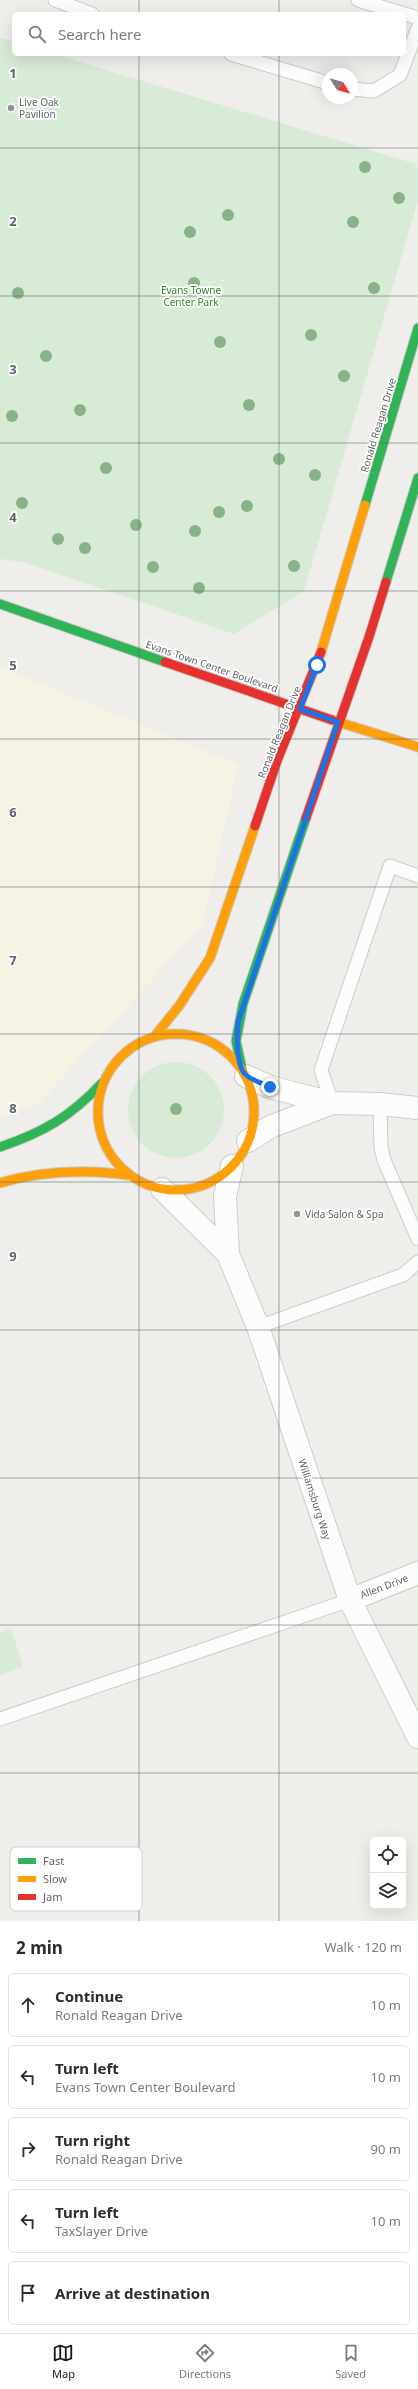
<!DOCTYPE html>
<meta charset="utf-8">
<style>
body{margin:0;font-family:"Noto Sans",sans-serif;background:#f7f7f7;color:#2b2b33}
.controls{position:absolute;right:12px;bottom:12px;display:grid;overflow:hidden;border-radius:6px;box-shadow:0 4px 16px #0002}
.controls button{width:36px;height:36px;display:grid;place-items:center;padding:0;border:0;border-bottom:1px solid #e1e1e2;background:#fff;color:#2b2b33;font:20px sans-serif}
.compass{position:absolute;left:322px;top:68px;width:36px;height:36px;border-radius:50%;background:#fff;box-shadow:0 4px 16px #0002;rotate:127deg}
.stop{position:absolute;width:12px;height:12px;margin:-9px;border:3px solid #1a73e8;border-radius:50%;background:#fff}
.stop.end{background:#1a73e8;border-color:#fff;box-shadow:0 1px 4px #0008}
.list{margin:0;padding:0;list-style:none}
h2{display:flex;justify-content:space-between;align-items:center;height:52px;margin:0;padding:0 16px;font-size:17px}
h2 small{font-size:13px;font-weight:400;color:#7c7c81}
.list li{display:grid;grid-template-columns:26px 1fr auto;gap:12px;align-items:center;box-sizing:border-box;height:64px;margin:0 8px 8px;padding:0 8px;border:1px solid #e1e1e2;border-radius:6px}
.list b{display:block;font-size:15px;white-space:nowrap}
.list p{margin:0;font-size:13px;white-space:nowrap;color:#7c7c81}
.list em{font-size:13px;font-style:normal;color:#7c7c81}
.icon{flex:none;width:22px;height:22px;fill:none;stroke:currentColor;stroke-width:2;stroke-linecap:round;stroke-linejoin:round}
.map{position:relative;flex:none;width:418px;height:1921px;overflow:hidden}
.search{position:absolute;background:#fff;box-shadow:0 4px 16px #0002;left:12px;right:12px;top:12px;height:44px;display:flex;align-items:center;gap:10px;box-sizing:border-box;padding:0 14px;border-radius:6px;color:#7c7c81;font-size:15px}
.sheet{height:412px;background:#fff}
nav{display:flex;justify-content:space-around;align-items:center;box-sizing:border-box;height:56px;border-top:1px solid #e1e1e2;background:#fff;font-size:11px;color:#7c7c81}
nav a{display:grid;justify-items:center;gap:2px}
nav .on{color:#111827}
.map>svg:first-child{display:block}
</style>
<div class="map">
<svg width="418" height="1921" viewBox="0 0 418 1921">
<rect width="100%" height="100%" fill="#efeeea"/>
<path fill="#f7f3e4" d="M 0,667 L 238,764 L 203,924 L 39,1103 L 0,1118 Z"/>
<path fill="#d8ebd6" d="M 0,38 L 14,42 L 14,54 L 54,54 L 416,164 L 418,168 L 418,200 L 304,591 L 234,634 L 23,562 L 0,559 Z
M128 1110a48 48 0 1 1 96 0a48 48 0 1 1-96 0Z
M 11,1628 L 23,1667 L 0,1675 L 0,1632 Z"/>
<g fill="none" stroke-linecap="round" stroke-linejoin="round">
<g stroke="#cbcccc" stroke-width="15">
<path id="lane" d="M 55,0 L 92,14
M 358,0 L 418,18
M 231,54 L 328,83
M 352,89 L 374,91 L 400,75 L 418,28
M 332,1103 L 321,1070 L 390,866 L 418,876
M 380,1104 L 381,1148 L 384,1160 L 418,1239
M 258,1327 L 403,1275 L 418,1262
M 0,1719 L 350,1600"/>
</g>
<g stroke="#cbcccc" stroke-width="24">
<path id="street" d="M 246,1076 L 270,1087 L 332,1103 L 380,1104 L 418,1108
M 248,1141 L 270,1127 L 332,1103
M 232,1166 L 225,1196 L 228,1254 L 258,1327 L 350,1600 L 418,1737
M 162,1189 L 228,1254
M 350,1600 L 418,1573"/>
</g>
<g stroke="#cacacb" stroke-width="11">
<path id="fast" d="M 365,505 L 418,328
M 386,582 L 418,478
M 0,604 L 165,662
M 242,1069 L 236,1041 L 243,1004 L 306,818
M 0,1147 C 44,1132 70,1117 102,1083"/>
</g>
<g stroke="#cacacb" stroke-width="11">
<path id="slow" d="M 321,652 L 365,505
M 332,720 L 418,747
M98 1112a78 78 0 1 1 156 0a78 78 0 1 1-156 0Z
M 154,1037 L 179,1006 L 210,958 L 255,826
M 0,1183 C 43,1170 84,1169 128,1175"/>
</g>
<g stroke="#cacacb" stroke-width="11">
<path id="jam" d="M 165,662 L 332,720
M 306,818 L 369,637 L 386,582
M 255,826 L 277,761 L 321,652"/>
</g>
<use href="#lane" stroke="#fdfcfc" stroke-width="13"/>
<use href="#street" stroke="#fdfcfc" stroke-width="22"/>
<use href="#fast" stroke="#30b455" stroke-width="9"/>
<use href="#slow" stroke="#ff9f0a" stroke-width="9"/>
<use href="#jam" stroke="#e5322d" stroke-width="9"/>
</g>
<g fill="#88b388">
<circle cx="365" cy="167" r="6"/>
<circle cx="399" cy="198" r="6"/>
<circle cx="228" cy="215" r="6"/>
<circle cx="353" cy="222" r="6"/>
<circle cx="190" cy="232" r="6"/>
<circle cx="194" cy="283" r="6"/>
<circle cx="374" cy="288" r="6"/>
<circle cx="18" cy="293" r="6"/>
<circle cx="311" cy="335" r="6"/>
<circle cx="220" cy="342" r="6"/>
<circle cx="46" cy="356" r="6"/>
<circle cx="344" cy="376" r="6"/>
<circle cx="249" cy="405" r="6"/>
<circle cx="80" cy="410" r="6"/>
<circle cx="12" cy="416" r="6"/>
<circle cx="279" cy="459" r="6"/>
<circle cx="106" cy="468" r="6"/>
<circle cx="315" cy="475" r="6"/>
<circle cx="22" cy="503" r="6"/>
<circle cx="247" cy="506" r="6"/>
<circle cx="219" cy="512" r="6"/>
<circle cx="136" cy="525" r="6"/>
<circle cx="195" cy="531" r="6"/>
<circle cx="58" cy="539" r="6"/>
<circle cx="85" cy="548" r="6"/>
<circle cx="294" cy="566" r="6"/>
<circle cx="153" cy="567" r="6"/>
<circle cx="199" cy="588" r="6"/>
<circle cx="176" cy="1109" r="6"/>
</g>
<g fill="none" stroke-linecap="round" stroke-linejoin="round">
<path stroke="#1a73e8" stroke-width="5" d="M 270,1087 C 263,1083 250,1080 245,1074 C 235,1063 237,1035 238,1022 L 338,722 L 300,709 L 317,665"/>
</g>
<path fill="none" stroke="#5f6368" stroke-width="1" stroke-opacity="0.55" d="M 139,0 L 139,14M 279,0 L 279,14M 139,54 L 139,1921M 279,54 L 279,1921M 0,148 L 418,148M 0,296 L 418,296M 0,443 L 418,443M 0,591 L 418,591M 0,739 L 418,739M 0,887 L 418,887M 0,1034 L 418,1034M 0,1182 L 418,1182M 0,1330 L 418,1330M 0,1478 L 418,1478M 0,1625 L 418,1625M 0,1773 L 418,1773"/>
<g fill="#919496" stroke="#fff" stroke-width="1.5">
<circle cx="11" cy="108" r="4"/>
<circle cx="297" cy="1214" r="4"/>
</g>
<g text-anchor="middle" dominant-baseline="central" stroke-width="3.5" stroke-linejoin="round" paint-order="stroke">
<g font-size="10" fill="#5f6368" stroke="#fff" text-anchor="start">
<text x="19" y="102">Live Oak<tspan x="19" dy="12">Pavilion</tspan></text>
<text x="305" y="1214">Vida Salon &amp; Spa</text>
</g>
<g font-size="10" fill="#348238" stroke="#fff">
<text x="191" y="290">Evans Towne<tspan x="191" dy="12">Center Park</tspan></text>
</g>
<g font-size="10" fill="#5f6368" stroke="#fff">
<text transform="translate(378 425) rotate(-73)">Ronald Reagan Drive</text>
<text transform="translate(212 666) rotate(19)">Evans Town Center Boulevard</text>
<text transform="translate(279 732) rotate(-68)">Ronald Reagan Drive</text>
<text transform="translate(315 1499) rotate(72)">Williamsburg Way</text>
<text transform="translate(384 1586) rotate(-21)">Allen Drive</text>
</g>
</g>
<rect x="10" y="1847" width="132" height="64" rx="6" fill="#fff" stroke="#cfd0d2" stroke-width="1"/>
<rect x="18" y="1858" width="18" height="6" fill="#30b455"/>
<rect x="18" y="1876" width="18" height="6" fill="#ff9f0a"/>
<rect x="18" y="1894" width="18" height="6" fill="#e5322d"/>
<g font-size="11" fill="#5f6368">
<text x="43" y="1865">Fast</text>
<text x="43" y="1883">Slow</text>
<text x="43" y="1901">Jam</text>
</g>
<g font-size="13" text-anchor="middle" font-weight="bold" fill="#5f6368" stroke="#fff" stroke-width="3.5" stroke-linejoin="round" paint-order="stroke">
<text x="13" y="78">1</text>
<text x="13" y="226">2</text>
<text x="13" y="374">3</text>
<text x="13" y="522">4</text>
<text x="13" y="670">5</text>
<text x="13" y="817">6</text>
<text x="13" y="965">7</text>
<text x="13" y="1113">8</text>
<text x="13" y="1261">9</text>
</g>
</svg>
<div class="controls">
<button><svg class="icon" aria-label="locate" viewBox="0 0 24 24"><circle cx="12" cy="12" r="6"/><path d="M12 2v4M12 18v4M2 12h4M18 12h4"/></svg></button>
<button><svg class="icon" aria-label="layers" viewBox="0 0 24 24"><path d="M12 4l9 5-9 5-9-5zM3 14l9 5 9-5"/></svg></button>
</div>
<svg class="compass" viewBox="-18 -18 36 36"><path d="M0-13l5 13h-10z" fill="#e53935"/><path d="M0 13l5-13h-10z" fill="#7c7c81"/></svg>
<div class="stop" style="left:317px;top:665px"></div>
<div class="stop end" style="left:270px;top:1087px"></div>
<div class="search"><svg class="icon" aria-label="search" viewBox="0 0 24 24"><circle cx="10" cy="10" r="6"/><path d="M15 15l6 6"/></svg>Search here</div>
</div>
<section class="sheet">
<h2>2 min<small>Walk · 120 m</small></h2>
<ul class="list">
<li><svg class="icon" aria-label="ahead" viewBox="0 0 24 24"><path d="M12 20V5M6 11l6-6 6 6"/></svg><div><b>Continue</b><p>Ronald Reagan Drive</p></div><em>10 m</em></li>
<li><svg class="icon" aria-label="left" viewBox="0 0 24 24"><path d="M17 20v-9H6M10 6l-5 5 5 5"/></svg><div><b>Turn left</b><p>Evans Town Center Boulevard</p></div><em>10 m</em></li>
<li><svg class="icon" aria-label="right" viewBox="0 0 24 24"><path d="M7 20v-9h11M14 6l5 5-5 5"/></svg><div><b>Turn right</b><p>Ronald Reagan Drive</p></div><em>90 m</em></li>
<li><svg class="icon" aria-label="left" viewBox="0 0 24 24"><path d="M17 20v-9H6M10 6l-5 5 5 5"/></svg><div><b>Turn left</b><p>TaxSlayer Drive</p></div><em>10 m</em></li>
<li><svg class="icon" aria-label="arrive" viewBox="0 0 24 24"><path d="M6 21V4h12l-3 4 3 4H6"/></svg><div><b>Arrive at destination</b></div></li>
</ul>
</section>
<nav>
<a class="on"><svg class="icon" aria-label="map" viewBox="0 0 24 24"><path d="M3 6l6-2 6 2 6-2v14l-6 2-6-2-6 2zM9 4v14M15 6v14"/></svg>Map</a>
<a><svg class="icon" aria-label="directions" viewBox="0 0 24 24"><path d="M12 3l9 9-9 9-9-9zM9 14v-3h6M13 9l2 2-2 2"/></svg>Directions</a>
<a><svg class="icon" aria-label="saved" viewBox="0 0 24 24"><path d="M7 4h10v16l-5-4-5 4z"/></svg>Saved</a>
</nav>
